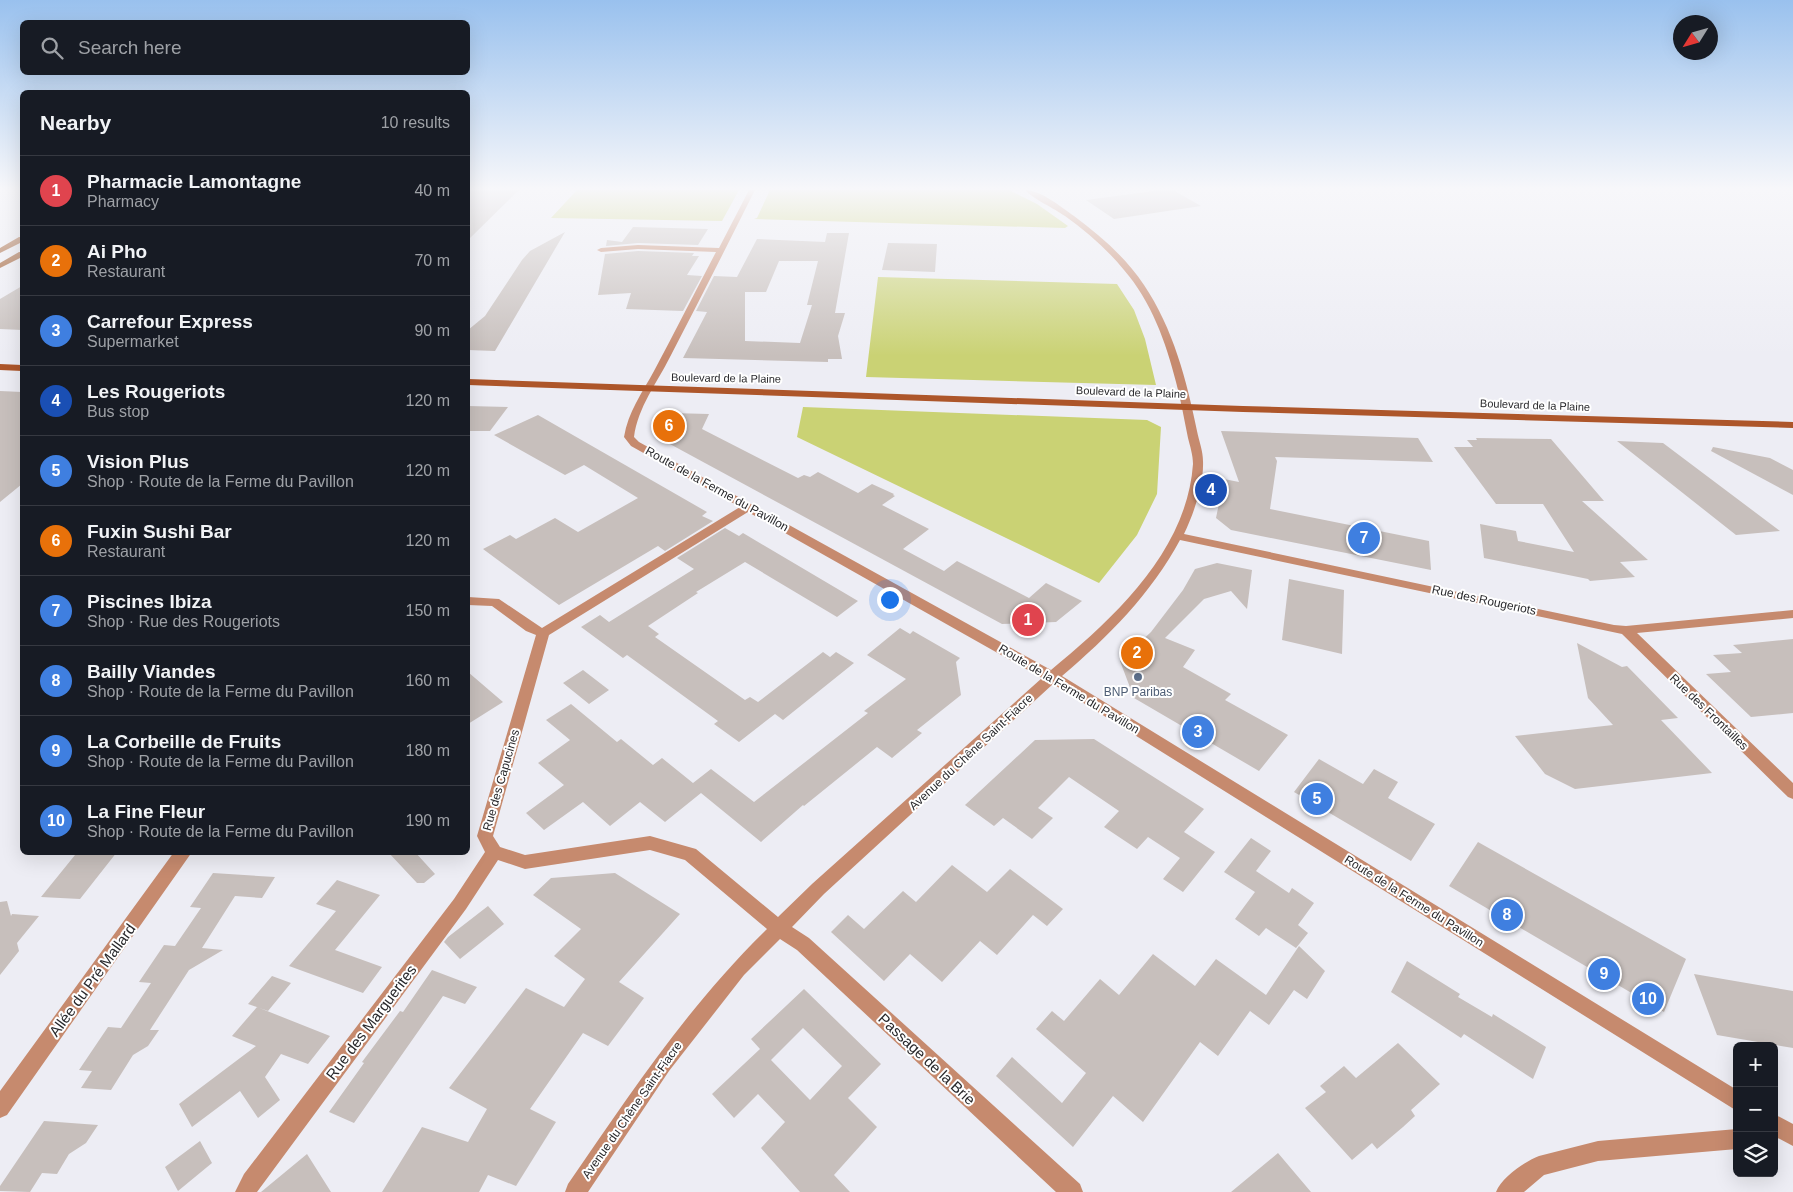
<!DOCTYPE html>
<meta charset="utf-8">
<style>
body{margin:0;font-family:Helvetica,sans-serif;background:#20242c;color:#f1f3f6}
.controls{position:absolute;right:15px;bottom:15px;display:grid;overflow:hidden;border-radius:8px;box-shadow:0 5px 20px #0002}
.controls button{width:45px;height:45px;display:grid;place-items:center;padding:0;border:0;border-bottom:1px solid #363941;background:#171b24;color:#f1f3f6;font:25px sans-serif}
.compass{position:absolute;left:1673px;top:15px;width:45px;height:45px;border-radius:50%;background:#171b24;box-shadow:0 5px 20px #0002;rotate:233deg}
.you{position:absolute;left:889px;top:599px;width:18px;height:18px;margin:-12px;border:4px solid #fff;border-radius:50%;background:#1a73e8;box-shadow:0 0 0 8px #1a73e833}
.badge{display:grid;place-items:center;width:32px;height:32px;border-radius:50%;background:#d93025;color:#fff;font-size:16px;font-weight:700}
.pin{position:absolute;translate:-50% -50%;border:2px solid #fff;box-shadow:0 1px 5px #0006}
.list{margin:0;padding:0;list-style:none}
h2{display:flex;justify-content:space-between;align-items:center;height:65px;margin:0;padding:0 20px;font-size:21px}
h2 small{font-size:16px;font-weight:400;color:#9ea1a6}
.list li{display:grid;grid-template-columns:32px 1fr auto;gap:15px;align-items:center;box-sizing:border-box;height:70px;padding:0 20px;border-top:1px solid #363941}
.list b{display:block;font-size:19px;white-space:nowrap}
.list p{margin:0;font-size:16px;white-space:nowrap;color:#9ea1a6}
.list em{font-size:16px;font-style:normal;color:#9ea1a6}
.icon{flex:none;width:28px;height:28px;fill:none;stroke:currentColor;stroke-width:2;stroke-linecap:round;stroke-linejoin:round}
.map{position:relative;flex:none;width:1793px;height:1192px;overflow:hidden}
.search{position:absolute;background:#171b24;box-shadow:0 5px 20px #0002;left:20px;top:20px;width:450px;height:55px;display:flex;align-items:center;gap:12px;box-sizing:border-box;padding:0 18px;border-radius:8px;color:#9ea1a6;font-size:19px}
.panel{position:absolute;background:#171b24;box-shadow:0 5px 20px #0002;left:20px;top:90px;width:450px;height:765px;border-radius:8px}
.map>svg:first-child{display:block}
</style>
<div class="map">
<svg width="1793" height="1192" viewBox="0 0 1793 1192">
<rect width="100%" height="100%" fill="#ededf4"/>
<path fill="#cad274" d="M 577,190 L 739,190 L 722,221 L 551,218 Z
M 770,190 L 1009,190 L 1037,204 L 1068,226 L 1065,228 L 754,219 L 757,218 Z
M 878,277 L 1117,284 L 1134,310 L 1145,339 L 1156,385 L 866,377 Z
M 803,407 L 1147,420 L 1161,427 L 1157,494 L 1137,535 L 1099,583 L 797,437 Z"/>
<path fill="#c7bfbc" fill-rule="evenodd" d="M 468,190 L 519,190 L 468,240 Z
M 1161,190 L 1173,190 L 1201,206 L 1114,219 L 1086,200 Z
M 633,227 L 708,229 L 698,245 L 638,243 L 606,246 L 607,240 L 622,242 Z
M 565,232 L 495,351 L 468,350 L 468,330 L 485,316 L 522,260 L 530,251 Z
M 827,233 L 849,233 L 835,313 L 845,313 L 838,336 L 842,359 L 828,359 L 828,362 L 683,358 L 707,312 L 696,311 L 714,276 L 737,277 L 757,239 L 825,242 ZM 779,261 L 818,261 L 807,305 L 812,305 L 800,343 L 745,341 L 745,292 L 766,292 Z
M 888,243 L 937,244 L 935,272 L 882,270 Z
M 638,251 L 694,253 L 692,256 L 699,256 L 687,275 L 702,276 L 683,311 L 626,309 L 631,293 L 598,295 L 605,254 Z
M 22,286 L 22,330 L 0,329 L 0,299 Z
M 0,391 L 22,392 L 22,484 L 0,502 Z
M 468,406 L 508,407 L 490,431 L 468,431 Z
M 671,413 L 709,414 L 702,429 L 798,478 L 804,475 L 810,477 L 818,472 L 858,493 L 872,484 L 894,494 L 893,495 L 895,496 L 882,505 L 929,529 L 903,549 L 944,571 L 957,561 L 1029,598 L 1046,583 L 1082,601 L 1056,622 L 1002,624 L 657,437 L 667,416 L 669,416 Z
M 538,415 L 707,512 L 702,516 L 713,521 L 665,551 L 658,546 L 559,605 L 483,549 L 510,535 L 516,539 L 555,518 L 578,532 L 638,498 L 584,465 L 565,475 L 494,435 Z
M 1221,431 L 1418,438 L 1433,462 L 1275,457 L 1277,461 L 1270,509 L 1429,541 L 1431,570 L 1231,530 L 1216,518 L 1224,479 L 1239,482 Z
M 1476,438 L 1551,439 L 1604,501 L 1582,501 L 1648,560 L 1620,562 L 1635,577 L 1590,581 L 1588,579 L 1484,558 L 1480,524 L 1516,531 L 1518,541 L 1574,552 L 1543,504 L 1496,504 L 1454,447 L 1473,447 L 1467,440 L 1477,440 Z
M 1617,441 L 1663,443 L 1780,531 L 1736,535 Z
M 1713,447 L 1770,458 L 1793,470 L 1793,495 L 1711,451 Z
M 725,528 L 739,536 L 743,533 L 858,601 L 837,617 L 745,562 L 696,592 L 698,593 L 648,626 L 659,634 L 655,637 L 745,700 L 750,697 L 758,702 L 823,652 L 830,657 L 836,652 L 854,663 L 783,720 L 775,714 L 739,742 L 714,724 L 718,721 L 627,655 L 623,658 L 581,627 L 600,615 L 609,622 L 694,569 L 677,558 Z
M 1217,563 L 1252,570 L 1247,609 L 1231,591 L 1204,599 L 1165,638 L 1195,650 L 1183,667 L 1231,694 L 1225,700 L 1288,735 L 1259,771 L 1134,698 L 1120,661 L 1151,632 L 1183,590 L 1195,569 Z
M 1289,579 L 1344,590 L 1342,654 L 1282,640 Z
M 900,628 L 910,634 L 913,631 L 960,658 L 956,662 L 961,695 L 917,730 L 922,733 L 892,758 L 877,747 L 804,806 L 803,805 L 761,842 L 701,793 L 665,822 L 640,802 L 610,826 L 583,802 L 544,830 L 526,813 L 564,785 L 538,763 L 570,740 L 546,720 L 571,704 L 617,742 L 621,739 L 653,765 L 662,758 L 693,783 L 711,769 L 754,802 L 868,713 L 864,711 L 906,679 L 867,655 Z
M 1793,639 L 1793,713 L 1751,717 L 1706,674 L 1731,672 L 1713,655 L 1742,653 L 1733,645 Z
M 1577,643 L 1622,667 L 1627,666 L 1678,718 L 1661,720 L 1712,773 L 1575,789 L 1545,774 L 1515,736 L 1613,725 L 1588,698 Z
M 583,670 L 609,690 L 589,704 L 563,683 Z
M 468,672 L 503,702 L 468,724 Z
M 1094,739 L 1204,809 L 1184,832 L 1215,852 L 1183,892 L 1163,879 L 1180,858 L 1148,837 L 1137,849 L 1104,827 L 1119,811 L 1069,777 L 1038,808 L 1053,818 L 1032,839 L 1003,818 L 994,826 L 965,805 L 1035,740 Z
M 1319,759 L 1363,784 L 1374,769 L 1398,782 L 1388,798 L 1435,824 L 1411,861 L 1294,792 Z
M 1251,838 L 1271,851 L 1256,871 L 1289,893 L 1292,888 L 1314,903 L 1298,925 L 1308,933 L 1296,948 L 1266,928 L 1259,936 L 1235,919 L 1255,892 L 1224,872 Z
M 1478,842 L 1686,959 L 1664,1012 L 1449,886 Z
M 82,852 L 117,852 L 80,899 L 41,897 L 75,855 L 80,855 Z
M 388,852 L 415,852 L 435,874 L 424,883 L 417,883 Z
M 952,865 L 987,892 L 1010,869 L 1063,909 L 1047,926 L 1033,915 L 997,955 L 980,941 L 942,982 L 910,954 L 884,981 L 831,932 L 848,915 L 864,929 L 903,891 L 916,902 Z
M 213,873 L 275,877 L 262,898 L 235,896 L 202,948 L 223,950 L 189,970 L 150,1030 L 159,1030 L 148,1046 L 133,1055 L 111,1090 L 81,1088 L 92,1071 L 79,1070 L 108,1027 L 121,1028 L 151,983 L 139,982 L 164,945 L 175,946 L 201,908 L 190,907 Z
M 615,873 L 680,914 L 619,982 L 644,998 L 608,1046 L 583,1033 L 530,1109 L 556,1122 L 516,1186 L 488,1175 L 479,1192 L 382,1192 L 422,1127 L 468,1142 L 487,1109 L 449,1088 L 526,988 L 564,1007 L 585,979 L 554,956 L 581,929 L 533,895 L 551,878 Z
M 337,880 L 380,895 L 335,950 L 382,967 L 363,993 L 289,966 L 336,911 L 316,904 Z
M 7,901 L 11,916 L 12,914 L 39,916 L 17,943 L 19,951 L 0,975 L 0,902 Z
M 488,906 L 504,924 L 460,959 L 444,942 L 448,937 Z
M 1299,946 L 1325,971 L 1307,999 L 1294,990 L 1269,1025 L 1250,1011 L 1218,1056 L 1200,1042 L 1143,1122 L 1113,1096 L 1073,1147 L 996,1076 L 1012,1057 L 1062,1103 L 1086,1073 L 1036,1029 L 1052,1011 L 1064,1021 L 1100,979 L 1119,995 L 1153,954 L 1195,986 L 1216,959 L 1266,995 Z
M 1407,961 L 1460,994 L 1458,997 L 1492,1017 L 1493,1014 L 1546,1047 L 1533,1079 L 1464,1034 L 1461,1038 L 1391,992 Z
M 432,970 L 477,987 L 465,1004 L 443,996 L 354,1123 L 329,1112 L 364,1063 L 362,1062 L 400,1011 L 403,1012 Z
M 1694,974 L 1793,991 L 1793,1048 L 1717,1035 Z
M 272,976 L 291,983 L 268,1011 L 248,1004 Z
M 804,989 L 881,1064 L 848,1098 L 877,1127 L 834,1175 L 850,1192 L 800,1192 L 761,1148 L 785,1122 L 758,1094 L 734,1118 L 712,1094 L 760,1049 L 751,1039 ZM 803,1028 L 842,1066 L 810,1100 L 771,1060 Z
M 257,1007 L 330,1036 L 308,1064 L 281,1054 L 265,1077 L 280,1100 L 258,1118 L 240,1091 L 192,1127 L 179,1104 L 256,1046 L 232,1036 Z
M 1398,1043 L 1440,1084 L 1411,1110 L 1415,1116 L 1403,1127 L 1377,1149 L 1372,1143 L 1352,1160 L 1305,1108 L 1326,1092 L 1320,1086 L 1344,1066 L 1356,1078 Z
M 44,1121 L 98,1125 L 86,1143 L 69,1154 L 57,1174 L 42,1173 L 30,1192 L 0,1191 L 0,1186 Z
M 200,1141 L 212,1163 L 178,1191 L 165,1167 Z
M 1278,1153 L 1311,1192 L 1231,1192 Z
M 307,1154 L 331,1192 L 261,1192 Z"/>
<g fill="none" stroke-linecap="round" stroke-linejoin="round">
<path fill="#c68a6e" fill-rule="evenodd" d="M 749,190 L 755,190 C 727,246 699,301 670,357 C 657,383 638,407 634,437 L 639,442 L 1051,670 C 1114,618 1187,551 1193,464 C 1193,455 1190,446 1188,438 C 1184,419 1181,400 1176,382 C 1166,342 1151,301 1124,270 C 1107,249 1087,232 1065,216 C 1055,209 1032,198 1025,190 C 1041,190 1061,207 1074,216 C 1101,236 1126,258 1144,285 C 1173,328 1187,381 1197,431 C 1199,441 1203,451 1203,461 C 1204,484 1194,513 1184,534 L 1614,625 L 1626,626 L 1793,610 L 1793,618 L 1637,633 L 1793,783 L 1793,799 L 1788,797 L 1622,634 L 1180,540 C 1151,594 1108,637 1062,676 L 1737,1090 L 1737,1111 L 1053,684 L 824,894 L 792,927 L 809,938 L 1080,1184 L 1083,1192 L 1056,1192 L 797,950 L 780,939 L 744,975 L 669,1071 L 588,1192 L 565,1192 L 568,1184 C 630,1094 688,1006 767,929 L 685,860 L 650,850 L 525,869 L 498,860 L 466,909 L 257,1192 L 235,1192 L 244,1174 L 454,899 L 485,852 L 477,836 L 536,635 L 526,631 L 492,606 L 468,605 L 468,597 L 499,599 L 542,628 L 740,507 L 631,446 L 624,437 C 628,412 642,393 654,371 C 675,332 695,292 716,252 L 638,249 L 601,252 L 597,250 L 601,248 L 638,245 L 719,248 ZM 748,512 L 1042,678 L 812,884 L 778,917 L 696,849 L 650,836 L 525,855 L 500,847 L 493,836 L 549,635 Z
M 174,852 L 192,852 L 7,1115 L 0,1118 L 0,1091 Z
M 1774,1114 L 1793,1124 L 1793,1146 L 1774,1136 Z
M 1737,1129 L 1737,1149 L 1598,1161 L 1544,1175 L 1524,1192 L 1496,1192 C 1502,1177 1524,1162 1539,1156 L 1598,1141 Z"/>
<path fill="#ad562a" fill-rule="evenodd" d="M 0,364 L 22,365 L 22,371 L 0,370 Z
M 468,379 L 1243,406 L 1793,422 L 1793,428 L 1243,412 L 468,385 Z"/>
<path fill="#8c3902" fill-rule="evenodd" d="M 19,237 L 22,237 L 22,242 L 0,253 L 0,248 Z
M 19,252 L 22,252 L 22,257 L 0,268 L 0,263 Z"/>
</g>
<linearGradient id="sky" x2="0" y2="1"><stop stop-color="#99c1ee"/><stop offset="0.53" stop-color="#f7f7fa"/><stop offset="1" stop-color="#f7f7fa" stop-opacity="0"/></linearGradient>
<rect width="1793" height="356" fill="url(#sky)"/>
<circle fill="#5c6f8a" stroke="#fff" stroke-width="2" cx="1138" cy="677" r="5"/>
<g text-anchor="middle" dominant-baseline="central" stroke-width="4" stroke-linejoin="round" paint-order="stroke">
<g font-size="11" fill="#29292c" stroke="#fff">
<text transform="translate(726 378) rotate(1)">Boulevard de la Plaine</text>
<text transform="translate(1131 392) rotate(2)">Boulevard de la Plaine</text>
<text transform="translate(1535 405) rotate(2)">Boulevard de la Plaine</text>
</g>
<g font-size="12" fill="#29292c" stroke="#fff">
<text transform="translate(717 489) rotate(29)">Route de la Ferme du Pavillon</text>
<text transform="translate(1484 600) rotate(12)">Rue des Rougeriots</text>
<text transform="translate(1069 689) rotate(31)">Route de la Ferme du Pavillon</text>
<text transform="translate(1709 712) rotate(44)">Rue des Frontailles</text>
<text transform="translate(971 752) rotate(-43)">Avenue du Chêne Saint-Fiacre</text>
<text transform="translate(501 780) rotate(-74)">Rue des Capucines</text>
<text transform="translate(1414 901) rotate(32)">Route de la Ferme du Pavillon</text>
<text transform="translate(632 1110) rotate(-55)">Avenue du Chêne Saint-Fiacre</text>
</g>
<g font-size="12" fill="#4e5e75" stroke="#fff">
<text x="1138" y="692">BNP Paribas</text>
</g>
<g font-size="15" fill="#29292c" stroke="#fff">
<text transform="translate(92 980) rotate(-54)">Allée du Pré Mallard</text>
<text transform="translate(371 1022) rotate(-53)">Rue des Marguerites</text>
<text transform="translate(927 1059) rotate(43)">Passage de la Brie</text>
</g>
</g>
</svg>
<div class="controls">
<button>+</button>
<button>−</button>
<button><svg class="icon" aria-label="layers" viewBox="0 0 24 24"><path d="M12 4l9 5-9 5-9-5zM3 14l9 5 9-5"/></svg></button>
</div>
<svg class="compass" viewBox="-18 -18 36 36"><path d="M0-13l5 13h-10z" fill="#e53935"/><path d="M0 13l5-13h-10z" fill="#9ea1a6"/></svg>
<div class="you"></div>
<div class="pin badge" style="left:1028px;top:620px;background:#e0444e">1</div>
<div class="pin badge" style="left:1137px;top:653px;background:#e8710a">2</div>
<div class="pin badge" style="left:1198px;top:732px;background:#3f7fe0">3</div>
<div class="pin badge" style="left:1211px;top:490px;background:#1a4fb4">4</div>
<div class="pin badge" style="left:1317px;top:799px;background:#3f7fe0">5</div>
<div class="pin badge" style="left:669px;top:426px;background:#e8710a">6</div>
<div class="pin badge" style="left:1364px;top:538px;background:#3f7fe0">7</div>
<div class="pin badge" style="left:1507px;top:915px;background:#3f7fe0">8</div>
<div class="pin badge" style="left:1604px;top:974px;background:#3f7fe0">9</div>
<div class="pin badge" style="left:1648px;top:999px;background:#3f7fe0">10</div>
<div class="search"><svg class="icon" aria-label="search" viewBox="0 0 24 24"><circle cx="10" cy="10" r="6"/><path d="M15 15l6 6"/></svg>Search here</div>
<section class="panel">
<h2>Nearby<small>10 results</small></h2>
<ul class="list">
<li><span class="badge" style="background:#e0444e">1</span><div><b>Pharmacie Lamontagne</b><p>Pharmacy</p></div><em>40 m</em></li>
<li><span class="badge" style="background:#e8710a">2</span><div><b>Ai Pho</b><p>Restaurant</p></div><em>70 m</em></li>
<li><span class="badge" style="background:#3f7fe0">3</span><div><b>Carrefour Express</b><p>Supermarket</p></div><em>90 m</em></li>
<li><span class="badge" style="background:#1a4fb4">4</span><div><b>Les Rougeriots</b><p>Bus stop</p></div><em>120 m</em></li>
<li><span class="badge" style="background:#3f7fe0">5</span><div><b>Vision Plus</b><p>Shop · Route de la Ferme du Pavillon</p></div><em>120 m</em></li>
<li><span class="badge" style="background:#e8710a">6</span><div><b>Fuxin Sushi Bar</b><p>Restaurant</p></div><em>120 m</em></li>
<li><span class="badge" style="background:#3f7fe0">7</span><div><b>Piscines Ibiza</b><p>Shop · Rue des Rougeriots</p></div><em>150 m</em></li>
<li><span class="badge" style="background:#3f7fe0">8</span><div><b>Bailly Viandes</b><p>Shop · Route de la Ferme du Pavillon</p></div><em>160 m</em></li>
<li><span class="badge" style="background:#3f7fe0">9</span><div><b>La Corbeille de Fruits</b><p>Shop · Route de la Ferme du Pavillon</p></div><em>180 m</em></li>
<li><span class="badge" style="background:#3f7fe0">10</span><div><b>La Fine Fleur</b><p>Shop · Route de la Ferme du Pavillon</p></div><em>190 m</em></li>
</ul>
</section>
</div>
